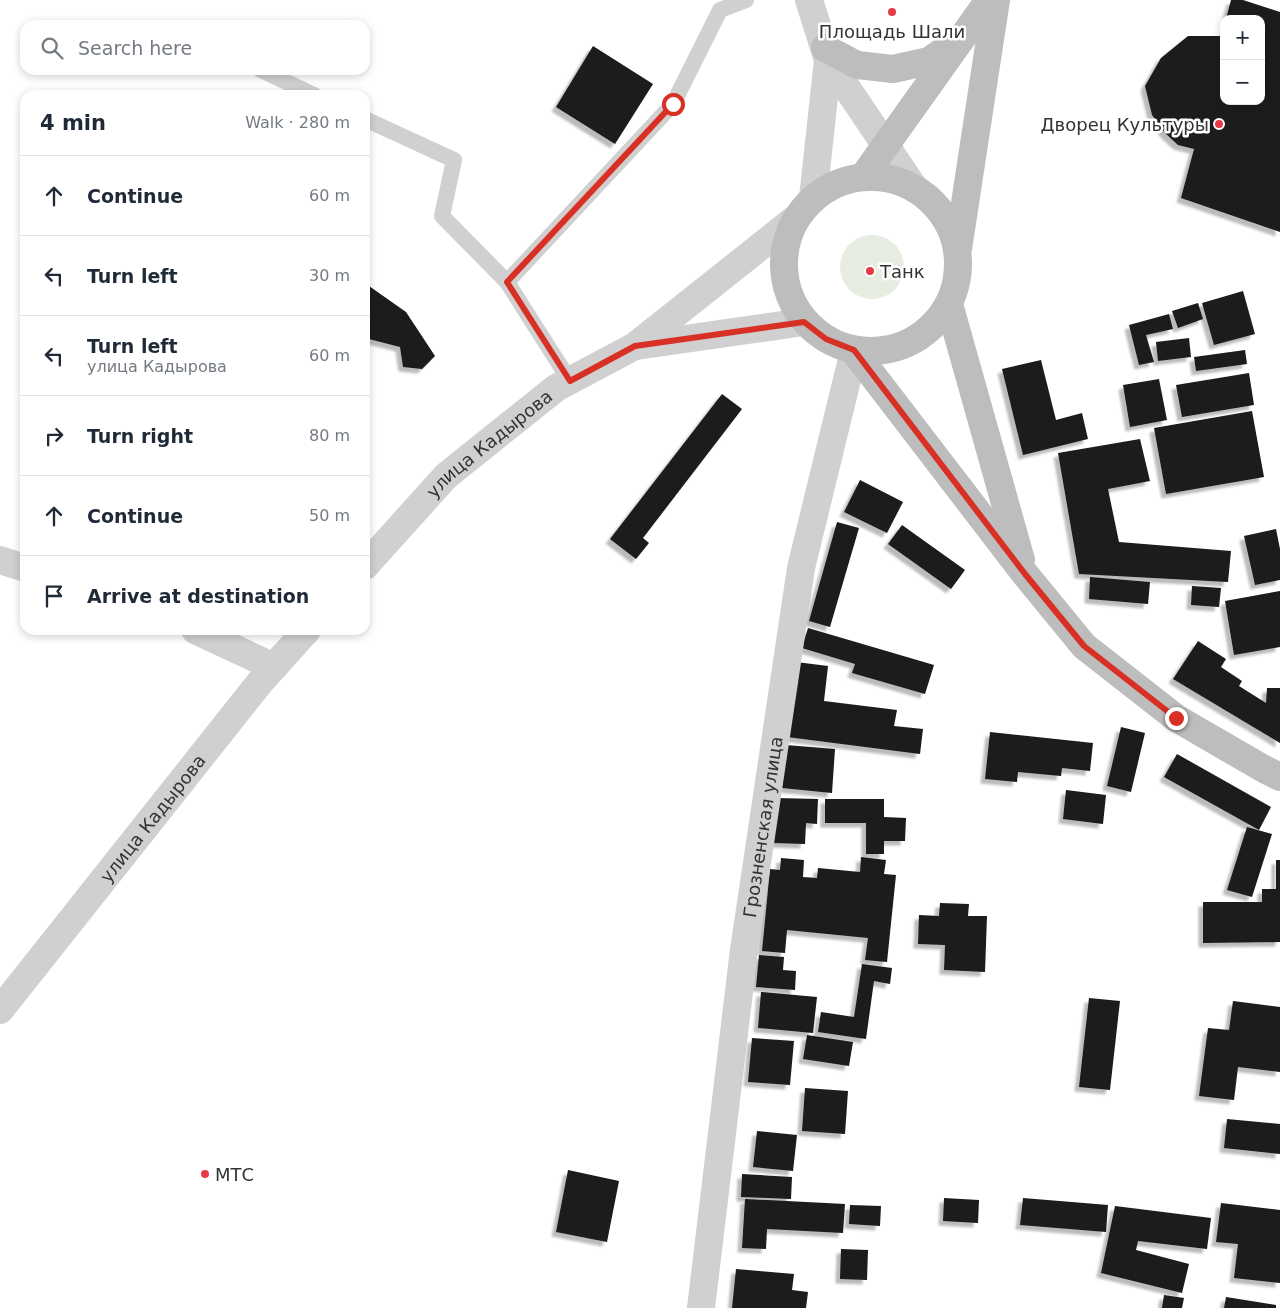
<!DOCTYPE html>
<meta charset="utf-8">
<style>
body{margin:0;font-family:"DejaVu Sans",sans-serif;background:#f6f6f7;color:#1f2937}
.controls{position:absolute;right:15px;top:15px;display:grid;overflow:hidden;border-radius:10px;box-shadow:0 2px 8px #0003}
.controls button{width:45px;height:45px;display:grid;place-items:center;padding:0;border:0;border-bottom:1px solid #e0e1e3;background:#fff;color:#1f2937;font:25px sans-serif}
.stop{position:absolute;width:15px;height:15px;margin:-11px;border:4px solid #d93025;border-radius:50%;background:#fff}
.stop.end{background:#d93025;border-color:#fff;box-shadow:0 1px 5px #0008}
.list{margin:0;padding:0;list-style:none}
h2{display:flex;justify-content:space-between;align-items:center;height:65px;margin:0;padding:0 20px;font-size:21px}
h2 small{font-size:16px;font-weight:400;color:#747a83}
.list li{display:grid;grid-template-columns:32px 1fr auto;gap:15px;align-items:center;box-sizing:border-box;height:80px;padding:0 20px;border-top:1px solid #e0e1e3}
.list b{display:block;font-size:19px;white-space:nowrap}
.list p{margin:0;font-size:16px;white-space:nowrap;color:#747a83}
.list em{font-size:16px;font-style:normal;color:#747a83}
.icon{flex:none;width:28px;height:28px;fill:none;stroke:currentColor;stroke-width:2;stroke-linecap:round;stroke-linejoin:round}
.map{position:relative;flex:none;width:1280px;height:1308px;overflow:hidden}
.search{position:absolute;background:#fff;box-shadow:0 2px 8px #0003;left:20px;top:20px;width:350px;height:55px;display:flex;align-items:center;gap:12px;box-sizing:border-box;padding:0 18px;border-radius:15px;color:#747a83;font-size:19px}
.panel{position:absolute;background:#fff;box-shadow:0 2px 8px #0003;left:20px;top:90px;width:350px;height:545px;border-radius:15px}
.map>svg:first-child{display:block}
</style>
<div class="map">
<svg width="1280" height="1308" viewBox="0 0 1280 1308">
<defs>
<filter id="shadow"><feDropShadow dx="-4.5" dy="4.5" stdDeviation="1" flood-color="#0004"/></filter>
</defs>
<rect width="100%" height="100%" fill="#fff"/>
<path fill="#e6ecdf" d="M840 267a32 32 0 1 1 64 0a32 32 0 1 1-64 0Z"/>
<path fill="#1a1a1a" filter="url(#shadow)" d="M 1231,0 L 1243,0 L 1280,12 L 1280,232 L 1181,198 L 1194,149 L 1178,145 L 1165,133 L 1152,115 L 1145,86 L 1161,58 L 1188,36 L 1222,36 L 1224,32 L 1224,101 L 1261,101 L 1261,19 L 1226,19 Z
M 593,46 L 653,84 L 615,144 L 556,107 Z
M 365,286 L 369,286 L 406,312 L 435,356 L 422,369 L 403,367 L 400,347 L 365,338 Z
M 1243,291 L 1255,334 L 1214,345 L 1202,303 Z
M 1198,303 L 1203,319 L 1178,328 L 1172,311 Z
M 1169,314 L 1173,329 L 1146,335 L 1154,362 L 1139,365 L 1129,325 Z
M 1189,338 L 1191,357 L 1158,361 L 1156,342 Z
M 1245,350 L 1247,364 L 1196,371 L 1194,357 Z
M 1041,360 L 1056,420 L 1082,413 L 1088,439 L 1023,455 L 1002,369 Z
M 1249,373 L 1254,405 L 1182,417 L 1176,385 Z
M 1159,379 L 1167,420 L 1130,427 L 1123,385 Z
M 722,394 L 742,409 L 643,538 L 649,543 L 636,559 L 610,539 Z
M 1252,411 L 1264,477 L 1166,494 L 1154,428 Z
M 1140,439 L 1150,481 L 1108,489 L 1119,542 L 1231,551 L 1228,582 L 1079,574 L 1058,453 Z
M 860,480 L 903,502 L 887,533 L 844,512 Z
M 837,522 L 859,528 L 830,627 L 809,621 Z
M 902,525 L 965,570 L 951,589 L 888,544 Z
M 1276,529 L 1280,549 L 1280,580 L 1255,585 L 1244,536 Z
M 1090,577 L 1150,582 L 1148,604 L 1089,599 Z
M 1192,586 L 1221,588 L 1219,607 L 1191,605 Z
M 1280,591 L 1280,647 L 1234,655 L 1225,601 Z
M 808,628 L 934,665 L 925,694 L 852,673 L 855,664 L 802,648 Z
M 1198,641 L 1226,659 L 1221,667 L 1242,681 L 1239,686 L 1266,703 L 1267,688 L 1280,688 L 1280,743 L 1173,679 Z
M 796,662 L 828,666 L 824,701 L 897,710 L 894,726 L 923,729 L 920,754 L 787,737 Z
M 1121,727 L 1145,733 L 1131,792 L 1107,786 Z
M 990,732 L 1093,743 L 1090,771 L 1062,768 L 1061,776 L 1018,772 L 1017,782 L 985,779 Z
M 786,745 L 835,749 L 832,793 L 782,788 Z
M 1177,754 L 1271,807 L 1259,830 L 1164,777 Z
M 1066,790 L 1106,795 L 1103,824 L 1063,819 Z
M 776,798 L 818,799 L 817,824 L 806,823 L 805,844 L 774,843 Z
M 825,799 L 884,799 L 884,817 L 906,818 L 905,841 L 884,841 L 884,854 L 866,854 L 866,823 L 825,823 Z
M 1247,827 L 1272,834 L 1252,897 L 1227,890 Z
M 861,857 L 886,860 L 884,874 L 896,875 L 887,962 L 865,960 L 868,938 L 787,930 L 785,953 L 762,951 L 770,869 L 780,870 L 781,858 L 804,860 L 803,877 L 817,878 L 818,868 L 860,872 Z
M 1276,860 L 1280,860 L 1280,942 L 1203,943 L 1203,902 L 1262,902 L 1262,889 L 1276,889 Z
M 940,903 L 969,904 L 968,916 L 987,916 L 985,972 L 944,970 L 945,945 L 918,944 L 919,915 L 939,916 Z
M 759,955 L 784,957 L 783,970 L 796,971 L 795,990 L 756,987 Z
M 862,964 L 892,968 L 890,984 L 874,981 L 866,1039 L 818,1032 L 821,1012 L 854,1017 Z
M 761,992 L 817,997 L 813,1033 L 758,1028 Z
M 1089,998 L 1120,1001 L 1110,1090 L 1079,1087 Z
M 1233,1001 L 1280,1007 L 1280,1072 L 1238,1067 L 1234,1100 L 1199,1096 L 1208,1028 L 1229,1030 Z
M 807,1035 L 853,1042 L 849,1066 L 803,1059 Z
M 752,1038 L 794,1041 L 790,1085 L 748,1082 Z
M 805,1088 L 848,1091 L 845,1134 L 802,1131 Z
M 1227,1119 L 1280,1124 L 1280,1154 L 1224,1148 Z
M 757,1131 L 797,1135 L 793,1171 L 753,1167 Z
M 568,1170 L 619,1181 L 607,1242 L 556,1232 Z
M 742,1174 L 792,1177 L 791,1199 L 741,1197 Z
M 944,1198 L 979,1200 L 978,1223 L 943,1221 Z
M 1023,1198 L 1108,1205 L 1106,1232 L 1020,1225 Z
M 745,1199 L 845,1204 L 843,1233 L 767,1229 L 766,1249 L 742,1248 Z
M 1221,1203 L 1280,1210 L 1280,1283 L 1234,1278 L 1238,1244 L 1216,1242 Z
M 850,1205 L 881,1206 L 880,1226 L 849,1224 Z
M 1115,1206 L 1211,1218 L 1207,1249 L 1138,1241 L 1136,1250 L 1189,1264 L 1182,1293 L 1101,1273 Z
M 841,1249 L 868,1250 L 867,1280 L 840,1279 Z
M 736,1269 L 794,1274 L 792,1290 L 808,1292 L 806,1308 L 732,1308 Z
M 1164,1295 L 1184,1298 L 1182,1308 L 1162,1308 Z
M 1226,1297 L 1276,1305 L 1276,1308 L 1224,1308 Z"/>
<g fill="none" stroke-linecap="round" stroke-linejoin="round">
<path stroke="#d0d0d0" stroke-width="16" d="M 261,70 L 314,95
M 365,119 L 454,160 L 442,216 L 507,282
M 570,381 L 507,282 L 673,104 L 720,10 L 746,0"/>
<g stroke="#d0d0d0" stroke-width="28">
<path d="M 0,560 L 25,568"/>
<path d="M 195,630 L 274,667"/>
<path id="s1" d="M 701,1308 L 744,950 L 801,568 L 854,351"/>
</g>
<g stroke="#d0d0d0" stroke-width="28">
<path d="M 809,0 L 828,60 L 915,189"/>
<path d="M 813,198 L 828,60"/>
<path d="M 636,346 L 804,322"/>
<path id="s2" d="M 365,566 L 446,476 L 556,388 L 635,346 L 795,219"/>
<path id="s3" d="M 0,1010 L 261,681 L 307,630"/>
</g>
<path stroke="#bdbdbd" stroke-width="28" d="M 825,48 L 857,65 L 893,69 L 929,61 L 952,45
M 863,177 L 989,0
M784 264a87 87 0 1 1 174 0a87 87 0 1 1-174 0Z
M 958,249 L 996,0
M 949,304 L 1021,560
M 854,351 L 1025,574 L 1084,646 L 1176,718 L 1264,769 L 1280,777"/>
</g>
<g fill="none" stroke-linecap="round" stroke-linejoin="round">
<path stroke="#d93025" stroke-width="6" d="M 673,104 L 507,282 L 570,381 L 635,346 L 804,322 L 826,339 L 854,350 L 1025,574 L 1084,646 L 1176,718"/>
</g>
<g fill="#e63946" stroke="#fff" stroke-width="2">
<circle cx="892" cy="12" r="5"/>
<circle cx="1219" cy="124" r="5"/>
<circle cx="870" cy="271" r="5"/>
<circle cx="205" cy="1174" r="5"/>
</g>
<g text-anchor="middle" dominant-baseline="central" stroke-width="5" stroke-linejoin="round" paint-order="stroke">
<g font-size="18" fill="#333" stroke="#fff" text-anchor="start">
<text x="892" y="31" text-anchor="middle">Площадь Шали</text>
<text x="1209" y="124" text-anchor="end">Дворец Культуры</text>
<text x="880" y="271">Танк</text>
<text x="215" y="1174">МТС</text>
</g>
<g font-size="18" fill="#333" stroke="#fff">
<text stroke="none"><textPath href="#s2" startOffset="175">улица Кадырова</textPath></text>
<text stroke="none"><textPath href="#s3" startOffset="245">улица Кадырова</textPath></text>
<text stroke="none"><textPath href="#s1" startOffset="485">Грозненская улица</textPath></text>
</g>
</g>
</svg>
<div class="controls">
<button>+</button>
<button>−</button>
</div>
<div class="stop" style="left:673px;top:104px"></div>
<div class="stop end" style="left:1176px;top:718px"></div>
<div class="search"><svg class="icon" aria-label="search" viewBox="0 0 24 24"><circle cx="10" cy="10" r="6"/><path d="M15 15l6 6"/></svg>Search here</div>
<section class="panel">
<h2>4 min<small>Walk · 280 m</small></h2>
<ul class="list">
<li><svg class="icon" aria-label="ahead" viewBox="0 0 24 24"><path d="M12 20V5M6 11l6-6 6 6"/></svg><div><b>Continue</b></div><em>60 m</em></li>
<li><svg class="icon" aria-label="left" viewBox="0 0 24 24"><path d="M17 20v-9H6M10 6l-5 5 5 5"/></svg><div><b>Turn left</b></div><em>30 m</em></li>
<li><svg class="icon" aria-label="left" viewBox="0 0 24 24"><path d="M17 20v-9H6M10 6l-5 5 5 5"/></svg><div><b>Turn left</b><p>улица Кадырова</p></div><em>60 m</em></li>
<li><svg class="icon" aria-label="right" viewBox="0 0 24 24"><path d="M7 20v-9h11M14 6l5 5-5 5"/></svg><div><b>Turn right</b></div><em>80 m</em></li>
<li><svg class="icon" aria-label="ahead" viewBox="0 0 24 24"><path d="M12 20V5M6 11l6-6 6 6"/></svg><div><b>Continue</b></div><em>50 m</em></li>
<li><svg class="icon" aria-label="arrive" viewBox="0 0 24 24"><path d="M6 21V4h12l-3 4 3 4H6"/></svg><div><b>Arrive at destination</b></div></li>
</ul>
</section>
</div>
